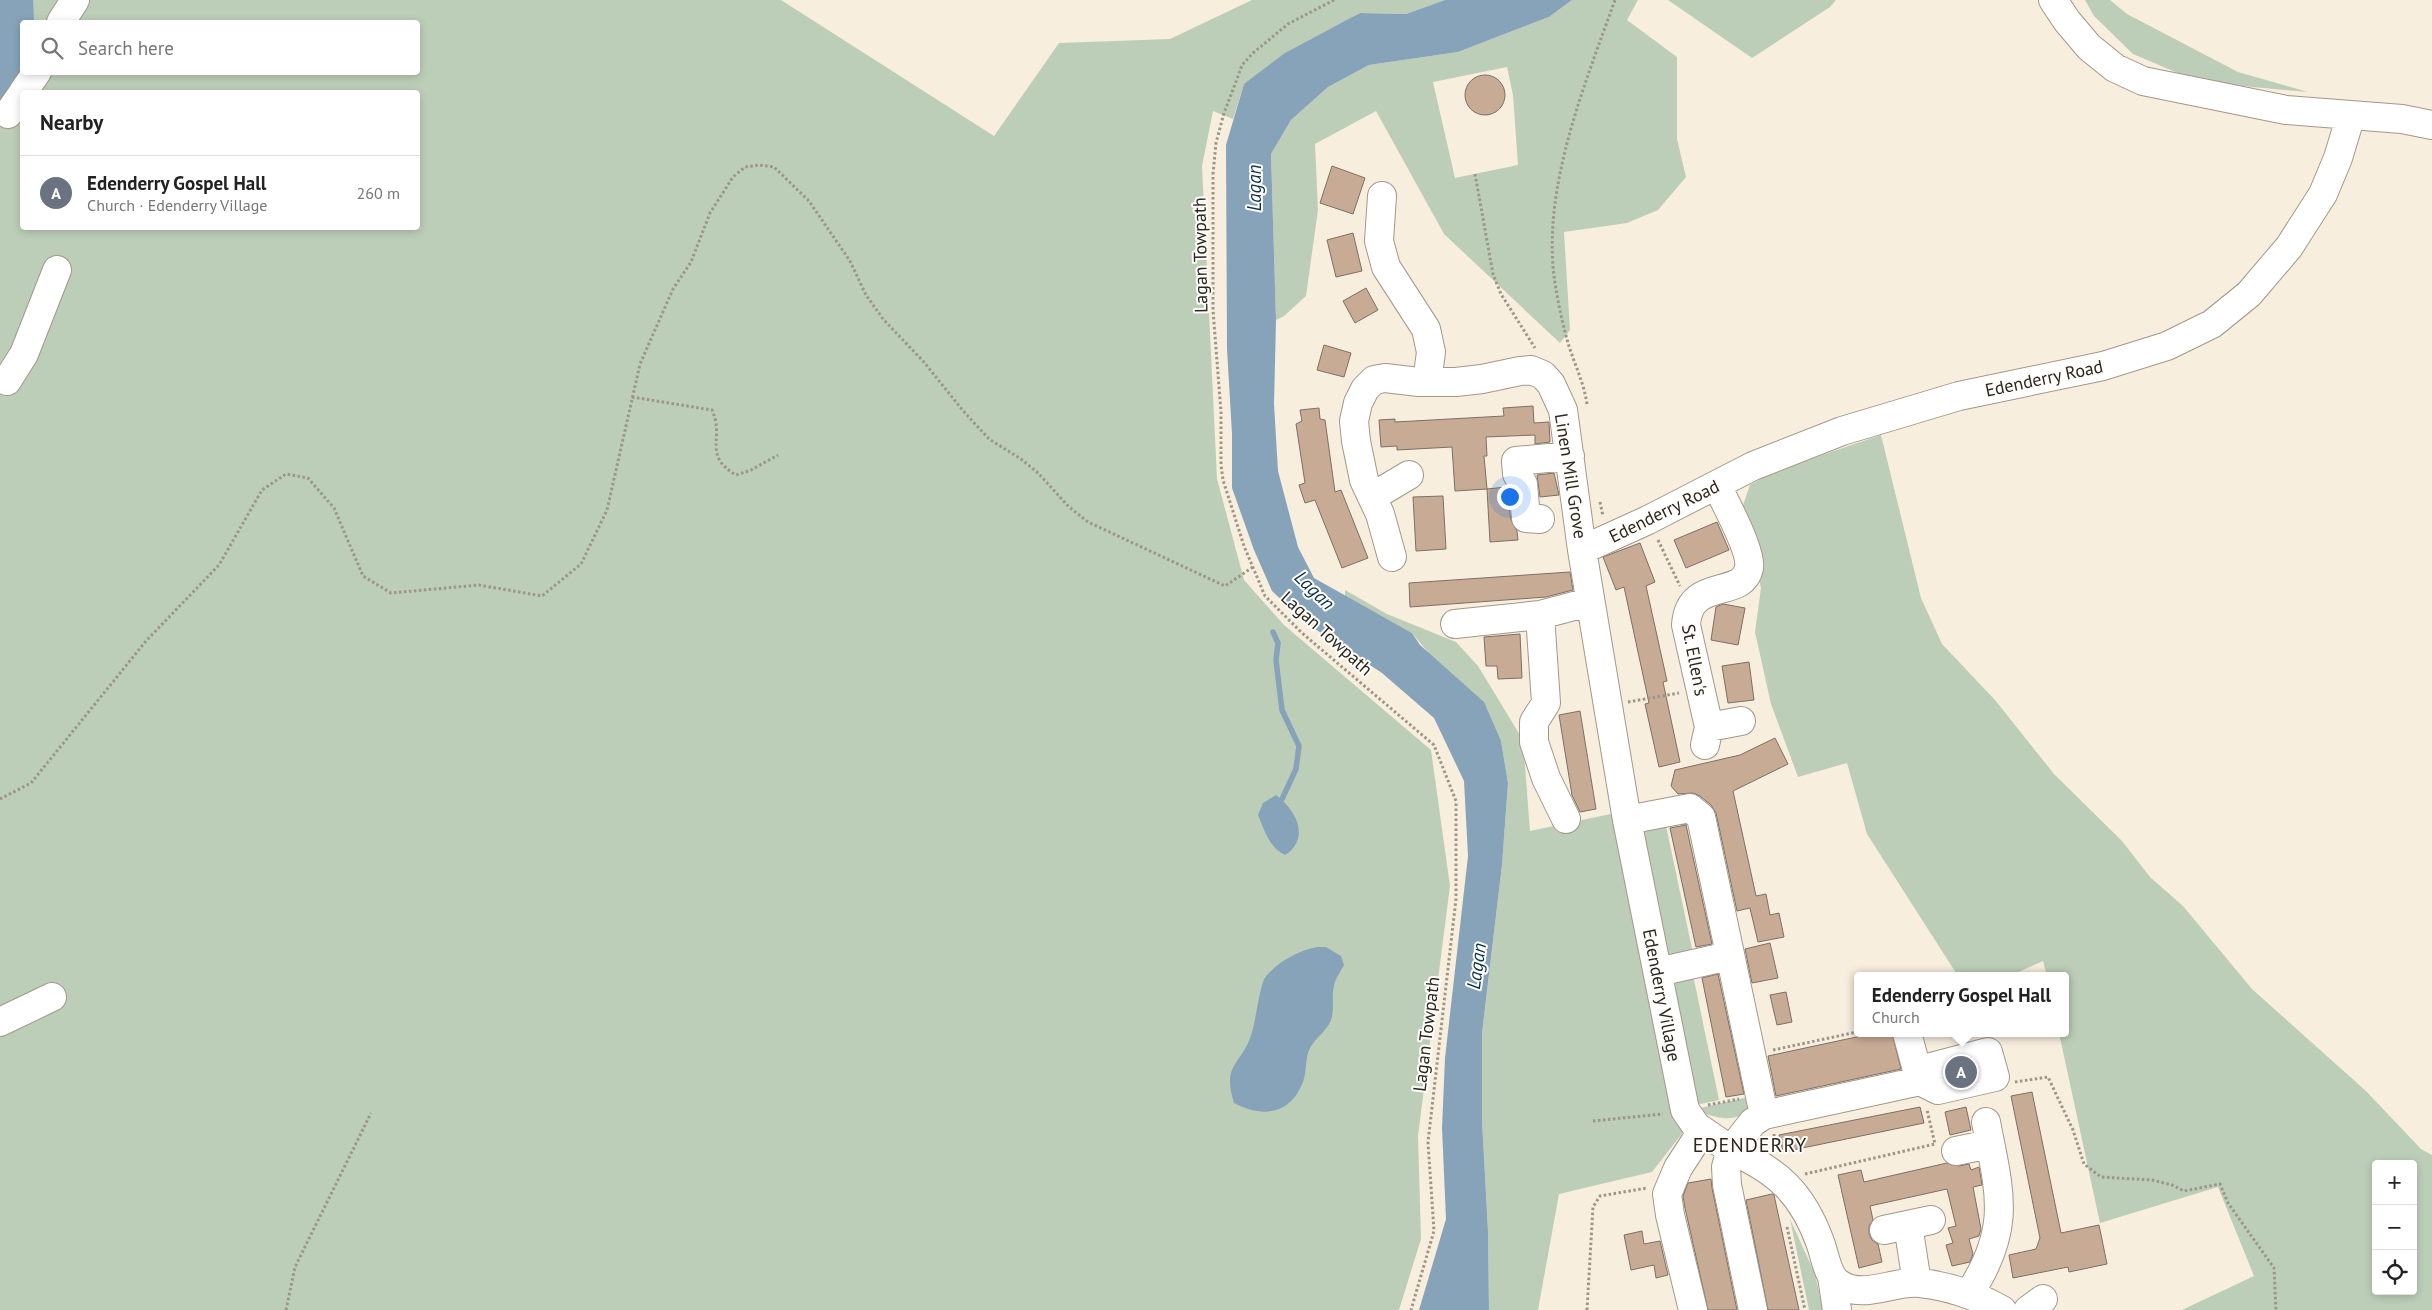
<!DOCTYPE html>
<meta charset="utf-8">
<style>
body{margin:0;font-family:"PT Sans",sans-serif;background:#f6f6f6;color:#222}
.controls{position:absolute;right:15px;bottom:15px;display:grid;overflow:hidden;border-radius:5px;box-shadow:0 2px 8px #0003}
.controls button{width:45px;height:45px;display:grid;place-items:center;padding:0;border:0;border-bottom:1px solid #e0e0e0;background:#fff;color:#222;font:25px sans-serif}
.you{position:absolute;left:1509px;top:496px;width:18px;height:18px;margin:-12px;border:4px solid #fff;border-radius:50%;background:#1a73e8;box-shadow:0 0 0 8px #1a73e833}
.badge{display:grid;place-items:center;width:32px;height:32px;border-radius:50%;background:#0b8043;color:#fff;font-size:16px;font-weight:700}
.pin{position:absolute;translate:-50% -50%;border:2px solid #fff;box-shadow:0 1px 5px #0006}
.popup{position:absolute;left:1854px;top:972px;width:215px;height:65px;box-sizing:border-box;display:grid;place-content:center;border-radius:5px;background:#fff;filter:drop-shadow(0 1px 4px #0005);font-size:16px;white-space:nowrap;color:#767676}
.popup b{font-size:19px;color:#222}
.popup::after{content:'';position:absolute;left:50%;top:100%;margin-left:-10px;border:10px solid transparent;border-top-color:#fff}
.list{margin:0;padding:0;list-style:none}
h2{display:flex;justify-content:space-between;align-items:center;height:65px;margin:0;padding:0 20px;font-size:21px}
h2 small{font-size:16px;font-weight:400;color:#767676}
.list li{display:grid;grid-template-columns:32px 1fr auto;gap:15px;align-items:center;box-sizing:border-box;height:75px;padding:0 20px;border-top:1px solid #e0e0e0}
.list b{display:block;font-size:19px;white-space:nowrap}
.list p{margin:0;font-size:16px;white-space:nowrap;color:#767676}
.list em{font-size:16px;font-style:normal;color:#767676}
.icon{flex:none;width:28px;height:28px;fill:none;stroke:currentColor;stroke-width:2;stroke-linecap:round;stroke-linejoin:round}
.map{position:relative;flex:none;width:2432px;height:1310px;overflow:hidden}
.search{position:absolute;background:#fff;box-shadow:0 2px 8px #0003;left:20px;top:20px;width:400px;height:55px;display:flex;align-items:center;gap:12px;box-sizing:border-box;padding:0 18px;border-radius:5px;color:#767676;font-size:19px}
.panel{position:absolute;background:#fff;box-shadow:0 2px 8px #0003;left:20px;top:90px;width:400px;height:140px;border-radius:5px}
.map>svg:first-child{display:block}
</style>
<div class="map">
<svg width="2432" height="1310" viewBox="0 0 2432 1310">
<rect width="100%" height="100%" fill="#f8eede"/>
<path fill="#bcceb8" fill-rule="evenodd" d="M 0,0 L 781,0 L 994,136 L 1059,43 L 1170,39 L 1252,0 L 1445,0 L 1406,14 L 1360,13 L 1244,84 L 1233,119 L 1213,111 L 1202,166 L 1217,479 L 1244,580 L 1284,625 L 1431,750 L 1450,886 L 1418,1136 L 1421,1239 L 1399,1310 L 0,1310 ZM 22,22 L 418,22 L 418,72 L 22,72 ZM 22,92 L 418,92 L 418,228 L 22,228 Z
M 1572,0 L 1638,0 L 1627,20 L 1677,57 L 1677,139 L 1686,177 L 1658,210 L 1627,223 L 1564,232 L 1570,330 L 1560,343 L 1444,234 L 1376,111 L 1315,144 L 1318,210 L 1306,296 L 1284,316 L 1276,320 L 1271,154 L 1291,120 L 1328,87 L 1369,65 L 1458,52 L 1549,17 ZM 1507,67 L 1513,95 L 1518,165 L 1455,178 L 1433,82 Z
M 1668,0 L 1836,0 L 1830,7 L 1752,58 Z
M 2085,0 L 2110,0 L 2127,14 L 2238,72 L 2308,92 L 2199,82 L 2133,54 L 2094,16 Z
M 1881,435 L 1921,598 L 1942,644 L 1995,700 L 2054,774 L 2122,841 L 2150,877 L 2183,906 L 2252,989 L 2366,1091 L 2421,1149 L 2432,1155 L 2432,1310 L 2182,1310 L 2254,1276 L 2218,1187 L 2100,1223 L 2059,1033 L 2065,1033 L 2065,976 L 2047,976 L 2043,961 L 2010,976 L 1958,976 L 1867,834 L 1847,763 L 1798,777 L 1771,704 L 1755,632 L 1761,588 L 1742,508 L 1750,485 L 1775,471 ZM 2376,1164 L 2413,1164 L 2413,1291 L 2376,1291 Z
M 1345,590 L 1387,614 L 1456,642 L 1478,666 L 1523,740 L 1530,831 L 1620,812 L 1684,1131 L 1652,1172 L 1559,1194 L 1538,1310 L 1489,1310 L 1488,1231 L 1482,1120 L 1482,1033 L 1502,865 L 1508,783 L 1501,741 L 1412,633 L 1345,596 Z
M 1665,821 L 1694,958 L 1669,965 L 1638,827 Z
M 1692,970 L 1719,1100 L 1696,1105 L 1668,976 Z
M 1753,1096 L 1757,1106 C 1733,1122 1728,1120 1701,1113 L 1700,1108 Z
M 1790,1219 L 1815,1274 L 1823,1310 L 1809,1310 Z"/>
<path fill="#86a3b9" d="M 0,0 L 33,0 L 34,22 L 22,22 L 22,72 L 5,125 L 0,126 Z
M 1445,0 L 1572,0 L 1549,17 L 1458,52 L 1369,65 L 1328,87 L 1291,120 L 1271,154 L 1276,320 L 1274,404 L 1278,471 L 1298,547 L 1314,578 L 1412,633 L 1420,645 L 1484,702 L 1501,741 L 1508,783 L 1502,865 L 1482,1033 L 1482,1120 L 1488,1231 L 1489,1310 L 1419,1310 L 1446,1219 L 1442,1128 L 1445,1058 L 1468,856 L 1464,781 L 1434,718 L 1382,673 L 1306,623 L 1272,591 L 1254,550 L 1232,488 L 1232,434 L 1227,349 L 1226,145 L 1244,84 L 1285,53 L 1360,13 L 1406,14 Z
M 1276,795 C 1296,810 1311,838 1285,855 C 1268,846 1265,831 1258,815 L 1263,803 Z
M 1317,947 L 1326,947 L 1341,956 L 1344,965 C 1341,971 1335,979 1334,986 C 1331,997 1335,1008 1331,1020 C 1327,1031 1315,1038 1310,1048 C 1305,1057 1307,1071 1303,1082 C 1290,1115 1263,1118 1234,1103 C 1221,1062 1243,1065 1252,1032 C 1257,1014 1258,996 1264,979 C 1277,962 1297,951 1317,947 Z"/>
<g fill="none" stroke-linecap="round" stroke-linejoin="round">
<path stroke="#86a3b9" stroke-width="5.5" d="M 1273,632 L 1278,643 L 1276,660 L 1282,710 L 1299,746 L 1296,769 L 1282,799"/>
</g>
<path fill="#c7ab95" stroke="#7e6f64" d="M1465 95a20 20 0 1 1 40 0a20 20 0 1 1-40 0Z
M 1332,166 L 1365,178 L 1353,214 L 1320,203 Z
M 1353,233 L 1362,271 L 1336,277 L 1327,240 Z
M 1366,288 L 1378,310 L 1355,323 L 1343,301 Z
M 1324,345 L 1351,353 L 1344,377 L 1317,370 Z
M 1533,406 L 1534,423 L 1549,422 L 1550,442 L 1535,444 L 1535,435 L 1486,437 L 1487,456 L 1484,456 L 1487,489 L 1506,487 L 1511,520 L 1517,531 L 1518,540 L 1490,542 L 1487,489 L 1455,491 L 1452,447 L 1397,450 L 1397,446 L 1381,447 L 1379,420 L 1395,419 L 1395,422 L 1504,416 L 1503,408 Z
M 1319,408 L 1320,419 L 1325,420 L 1335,492 L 1341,490 L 1368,558 L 1342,568 L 1315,500 L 1305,503 L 1299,485 L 1305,483 L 1296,424 L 1302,421 L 1300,410 Z
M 1554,473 L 1559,495 L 1540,497 L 1537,475 Z
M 1443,496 L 1446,549 L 1416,551 L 1413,497 Z
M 1717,522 L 1729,550 L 1686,568 L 1674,540 Z
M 1640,543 L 1655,582 L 1646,586 L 1667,681 L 1663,682 L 1680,762 L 1659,767 L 1645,704 L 1649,703 L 1624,587 L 1616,590 L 1603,557 Z
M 1570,572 L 1573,590 L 1546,597 L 1410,607 L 1409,583 Z
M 1723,604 L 1745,608 L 1738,645 L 1711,640 L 1716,607 Z
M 1520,634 L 1522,678 L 1498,679 L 1497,666 L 1486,666 L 1484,637 Z
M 1749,662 L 1754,700 L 1728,703 L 1722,666 Z
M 1580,711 L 1596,809 L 1580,812 L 1572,795 L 1559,715 Z
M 1775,738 L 1788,764 L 1733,791 L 1756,896 L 1766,894 L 1770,915 L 1779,913 L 1784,937 L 1758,942 L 1750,908 L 1737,911 L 1716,813 L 1711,805 L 1700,796 L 1693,793 L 1678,794 L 1671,786 L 1675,770 L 1740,755 Z
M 1686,825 L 1712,944 L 1696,947 L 1670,828 Z
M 1770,943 L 1778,978 L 1752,983 L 1745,949 Z
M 1718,974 L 1744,1094 L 1726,1097 L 1702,978 Z
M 1786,992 L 1792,1022 L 1777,1025 L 1770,995 Z
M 1875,1033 L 1892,1033 L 1901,1069 L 1776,1096 L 1768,1056 Z
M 2032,1092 L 2061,1233 L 2099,1225 L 2107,1264 L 2069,1272 L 2068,1267 L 2013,1278 L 2009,1255 L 2036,1249 L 2040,1238 L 2011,1096 Z
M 1920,1107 L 1924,1123 L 1783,1152 L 1779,1135 Z
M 1966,1107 L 1971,1130 L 1950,1135 L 1945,1112 Z
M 1947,1163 L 1959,1166 L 1969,1164 L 1971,1170 L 1979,1167 L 1982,1185 L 1973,1187 L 1981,1229 L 1979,1236 L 1969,1239 L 1973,1254 L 1970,1262 L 1952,1266 L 1946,1245 L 1953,1243 L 1948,1228 L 1956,1226 L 1947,1189 L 1870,1206 L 1873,1220 L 1869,1226 L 1869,1234 L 1872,1240 L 1878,1244 L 1882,1262 L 1859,1268 L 1838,1175 L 1861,1170 L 1864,1182 Z
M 1711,1179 L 1712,1188 L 1737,1310 L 1708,1310 L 1685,1208 L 1683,1196 L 1688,1183 Z
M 1772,1194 L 1774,1195 L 1799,1310 L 1768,1310 L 1746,1200 Z
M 1642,1231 L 1644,1244 L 1660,1241 L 1668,1275 L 1656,1278 L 1654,1265 L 1631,1270 L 1624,1235 Z"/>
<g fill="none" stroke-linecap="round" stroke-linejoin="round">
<g stroke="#a29889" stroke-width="30">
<path id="minor" d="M 2053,0 L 2067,21 L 2089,47 L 2115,68 L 2143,81 L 2286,110 L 2402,119 L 2432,125
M 61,22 L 75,0
M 23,92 L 37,72
M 8,114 L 22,94
M 1382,196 L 1379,241 L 1386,267 L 1426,329 L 1431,352 L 1427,382
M 7,381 L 24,354 L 57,270
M 1372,497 L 1409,475
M 1540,519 L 1526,518 L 1523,484 L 1517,474 L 1516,461 L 1570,456
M 1582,550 L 1648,520 L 1753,466 L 1842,431 L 1959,396 L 2103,366 L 2167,346 L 2212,324 L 2249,294 L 2289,247 L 2323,194 L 2338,158 L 2351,115
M 1392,557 L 1380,514 L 1364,480 L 1356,441 L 1354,421 L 1358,403 L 1365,389 L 1374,380 L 1385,378 L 1419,382 L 1456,382 L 1482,379 L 1520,371 L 1531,370 L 1543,375 L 1551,384 L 1563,410 L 1582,550 L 1627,820 L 1685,1110 L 1696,1126 L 1731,1150 L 1726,1167 L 1727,1185 L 1753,1310
M 1540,615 L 1546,703 L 1534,722 L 1534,742 L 1546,778 L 1566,819
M 1455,624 L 1540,615 L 1589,602 L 1592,610
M 1709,727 L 1741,721
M 1705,745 L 1709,727 L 1686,625 C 1689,576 1743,600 1749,568 C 1752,552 1725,502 1717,486
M 1627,820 L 1690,808 L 1701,817 L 1764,1115
M 1658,972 L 1729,956
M 0,1022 L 52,997
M 1907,1033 L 1920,1081 L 1938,1090 L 1995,1077 L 1988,1052 L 1931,1067 L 1920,1081
M 1920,1081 L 1764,1115 L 1753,1122 L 1731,1150 C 1778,1171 1802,1193 1820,1242 C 1825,1255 1827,1275 1838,1283 C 1863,1301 1893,1280 1920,1283 C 1949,1286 1977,1296 2002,1310
M 1956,1151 L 1990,1144
M 1908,1225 L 1917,1283
M 1884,1230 L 1931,1220
M 1832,1277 L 1837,1310
M 1969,1294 C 2012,1228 2000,1194 1986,1122
M 1693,1310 L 1670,1215 L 1667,1194 L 1678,1168 L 1702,1131
M 2028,1310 L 2043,1299"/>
</g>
<path stroke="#9c9589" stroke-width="3" stroke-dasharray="2.5 2.5" stroke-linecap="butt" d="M 1334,0 L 1288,24 L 1253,53 L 1242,65 L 1237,79 L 1224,113 L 1216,143 L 1213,174 L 1213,310 L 1221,412 L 1221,465 L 1223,480 L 1244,546 L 1265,596 L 1302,633 L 1434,745 L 1456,801 L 1456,899 L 1428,1142 L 1434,1231 L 1411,1310
M 1475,174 L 1493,274 L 1501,294 L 1535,348
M 632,397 L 712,410 C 725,438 702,455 736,475 L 751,470 L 778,455
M 1587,404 C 1584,383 1574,363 1568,343 C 1562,322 1557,298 1554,276 C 1543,185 1585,84 1615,0
M 1600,502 L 1603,516
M 1658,540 L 1680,586
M 1628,702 L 1679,693
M 0,799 L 31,783 L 146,641 L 219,565 L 262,490 L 286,474 L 308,478 L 334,508 L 363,576 L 391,593 L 479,585 L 542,596 L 581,564 L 607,510 L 640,364 L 673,289 L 691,262 L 710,213 L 733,177 L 745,167 L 759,165 L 774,167 L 809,201 L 850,261 L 866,295 L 883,319 L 923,361 L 965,413 L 989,439 L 1021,459 L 1038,473 L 1069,507 L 1088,522 L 1225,586 L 1253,567
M 1773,1050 L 1857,1032
M 2015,1082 L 2048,1077 L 2073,1130 L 2084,1164 L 2101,1177 L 2152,1180 L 2172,1185 L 2184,1191 L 2220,1184 L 2228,1203 L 2274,1268 L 2276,1310
M 1708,1105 L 1739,1099
M 1593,1121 L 1663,1114
M 1774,1134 L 1775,1148
M 1805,1174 L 1935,1144 L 1927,1110
M 1787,1227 L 1805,1310
M 286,1310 L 295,1267 L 371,1113
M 1587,1310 L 1593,1207 L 1600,1196 L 1647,1188"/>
<use href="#minor" stroke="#fff" stroke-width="28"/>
</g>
<g text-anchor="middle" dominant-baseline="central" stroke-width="4" stroke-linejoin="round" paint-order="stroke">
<g font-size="18" fill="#2a2620" stroke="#fffdf9">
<text transform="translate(1200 255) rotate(-91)">Lagan Towpath</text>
<text transform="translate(2044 378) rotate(-12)">Edenderry Road</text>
<text transform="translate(1571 476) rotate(81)">Linen Mill Grove</text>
<text transform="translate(1664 511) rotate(-26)">Edenderry Road</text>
<text transform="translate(1327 633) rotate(42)">Lagan Towpath</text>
<text transform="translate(1695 660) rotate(79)">St. Ellen's</text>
<text transform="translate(1662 995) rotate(79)">Edenderry Village</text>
<text transform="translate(1426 1034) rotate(-83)">Lagan Towpath</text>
</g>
<g font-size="19" font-style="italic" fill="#0a3048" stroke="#fffdf9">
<text transform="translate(1254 188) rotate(-90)">Lagan</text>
<text transform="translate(1315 590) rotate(44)">Lagan</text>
<text transform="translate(1476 966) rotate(-82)">Lagan</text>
</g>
<g font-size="20" letter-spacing="1" fill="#2a2620" stroke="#fffdf9">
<text x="1750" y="1145">EDENDERRY</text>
</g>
</g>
</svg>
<div class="controls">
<button>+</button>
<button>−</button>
<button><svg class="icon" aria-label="locate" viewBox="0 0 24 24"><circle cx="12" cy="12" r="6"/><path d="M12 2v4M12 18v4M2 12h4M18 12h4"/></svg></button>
</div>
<div class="you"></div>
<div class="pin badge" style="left:1961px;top:1072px;background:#6b7280">A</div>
<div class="popup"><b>Edenderry Gospel Hall</b>Church</div>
<div class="search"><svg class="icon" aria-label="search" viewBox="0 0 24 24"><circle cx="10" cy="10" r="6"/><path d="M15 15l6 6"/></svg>Search here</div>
<section class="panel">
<h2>Nearby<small></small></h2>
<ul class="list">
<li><span class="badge" style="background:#6b7280">A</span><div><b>Edenderry Gospel Hall</b><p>Church · Edenderry Village</p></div><em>260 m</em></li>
</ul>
</section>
</div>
